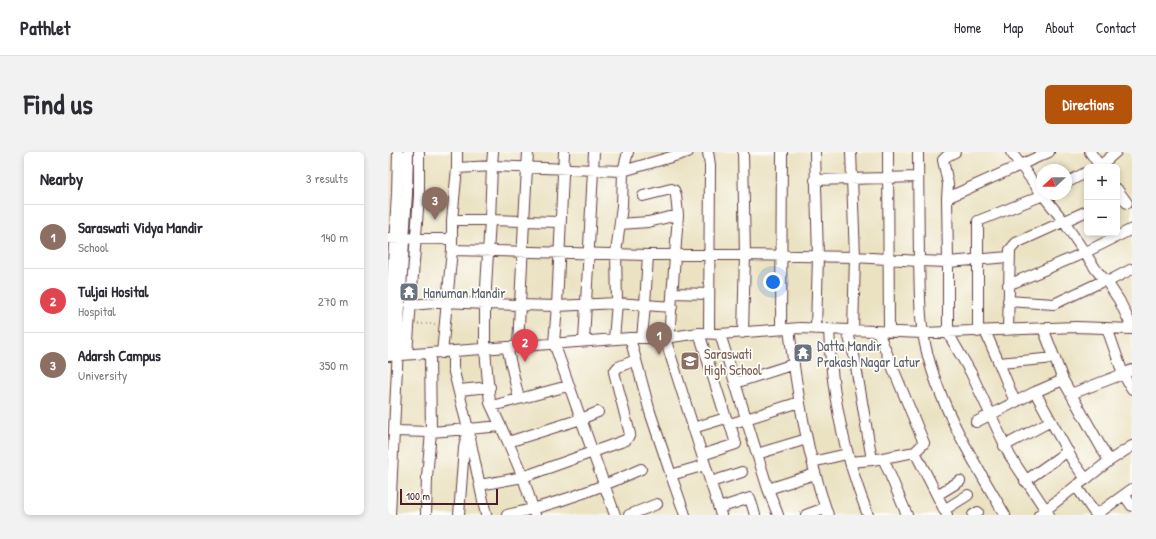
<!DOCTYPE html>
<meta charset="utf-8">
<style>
body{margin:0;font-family:"Patrick Hand",sans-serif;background:#f2f2f3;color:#2b2b33}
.controls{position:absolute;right:12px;top:12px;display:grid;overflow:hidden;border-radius:6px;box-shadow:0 2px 6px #0003}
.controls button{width:36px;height:36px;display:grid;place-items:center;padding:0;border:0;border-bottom:1px solid #e1e1e2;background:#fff;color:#2b2b33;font:20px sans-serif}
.compass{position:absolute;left:648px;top:12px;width:36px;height:36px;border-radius:50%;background:#fff;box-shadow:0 2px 6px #0003;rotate:248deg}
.scale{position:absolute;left:12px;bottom:10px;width:98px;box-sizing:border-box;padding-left:4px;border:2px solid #4a1f2b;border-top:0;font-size:11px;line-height:14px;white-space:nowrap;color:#4a1f2b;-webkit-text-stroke:3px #fdfcf7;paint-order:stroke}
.you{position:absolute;left:385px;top:130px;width:14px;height:14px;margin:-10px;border:3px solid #fff;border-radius:50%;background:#1a73e8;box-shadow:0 0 0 6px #1a73e833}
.badge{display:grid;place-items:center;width:26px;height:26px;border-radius:50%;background:#b45309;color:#fff;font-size:13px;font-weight:700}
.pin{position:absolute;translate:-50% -33px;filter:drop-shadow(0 1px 2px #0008)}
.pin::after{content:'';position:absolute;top:21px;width:14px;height:12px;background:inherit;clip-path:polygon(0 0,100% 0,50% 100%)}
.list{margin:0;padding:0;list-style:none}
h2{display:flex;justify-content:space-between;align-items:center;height:52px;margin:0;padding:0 16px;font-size:17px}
h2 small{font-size:13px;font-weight:400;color:#7c7c81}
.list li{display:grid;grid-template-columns:26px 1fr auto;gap:12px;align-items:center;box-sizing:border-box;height:64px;padding:0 16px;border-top:1px solid #e1e1e2}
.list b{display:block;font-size:15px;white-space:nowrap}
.list p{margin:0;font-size:13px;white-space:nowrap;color:#7c7c81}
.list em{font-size:13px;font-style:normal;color:#7c7c81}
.map{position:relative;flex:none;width:744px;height:363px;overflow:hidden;border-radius:6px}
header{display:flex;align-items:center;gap:24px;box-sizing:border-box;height:56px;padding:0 20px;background:#fff;border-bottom:1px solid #e1e1e2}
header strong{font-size:19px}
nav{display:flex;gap:22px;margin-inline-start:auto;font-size:14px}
.intro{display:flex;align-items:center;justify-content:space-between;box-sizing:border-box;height:96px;padding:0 24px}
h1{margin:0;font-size:28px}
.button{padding:10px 18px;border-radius:6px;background:#b45309;color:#fff;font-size:14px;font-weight:700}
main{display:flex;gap:24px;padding:0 24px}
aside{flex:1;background:#fff;border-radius:6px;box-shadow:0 2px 6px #0003}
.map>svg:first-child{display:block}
</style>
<header>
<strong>Pathlet</strong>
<nav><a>Home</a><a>Map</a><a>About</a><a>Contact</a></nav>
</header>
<div class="intro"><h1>Find us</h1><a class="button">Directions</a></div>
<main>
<aside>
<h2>Nearby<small>3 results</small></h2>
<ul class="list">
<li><span class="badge" style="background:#8d6e63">1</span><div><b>Saraswati Vidya Mandir</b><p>School</p></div><em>140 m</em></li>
<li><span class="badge" style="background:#e0444e">2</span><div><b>Tuljai Hosital</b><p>Hospital</p></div><em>270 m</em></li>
<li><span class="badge" style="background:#8d6e63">3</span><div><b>Adarsh Campus</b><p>University</p></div><em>350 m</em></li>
</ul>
</aside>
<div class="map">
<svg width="744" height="363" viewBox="0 0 744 363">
<rect width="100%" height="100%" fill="#fdfcf7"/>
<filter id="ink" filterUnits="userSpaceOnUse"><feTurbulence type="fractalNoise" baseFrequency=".025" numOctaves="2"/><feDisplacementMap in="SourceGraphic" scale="8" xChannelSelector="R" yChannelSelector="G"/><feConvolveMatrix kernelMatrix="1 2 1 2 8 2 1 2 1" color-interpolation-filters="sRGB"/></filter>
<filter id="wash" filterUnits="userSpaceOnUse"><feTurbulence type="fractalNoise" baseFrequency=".012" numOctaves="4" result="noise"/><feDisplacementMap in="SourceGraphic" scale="16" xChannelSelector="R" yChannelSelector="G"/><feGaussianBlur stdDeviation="0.9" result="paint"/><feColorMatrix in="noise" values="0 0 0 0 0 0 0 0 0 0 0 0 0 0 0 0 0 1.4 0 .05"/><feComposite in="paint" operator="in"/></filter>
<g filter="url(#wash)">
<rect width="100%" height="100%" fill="#ebe2c2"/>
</g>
<g filter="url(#ink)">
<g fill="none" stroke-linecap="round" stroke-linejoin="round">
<g stroke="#623c42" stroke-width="12">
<path id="minor" d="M 176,0 L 169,154 L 229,151 L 226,187
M 320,0 L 322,13 L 321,181
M 427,0 L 430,104 L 428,177
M 500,0 L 501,180
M 623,0 L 654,42
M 702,0 L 712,14 L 709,15
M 713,15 L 712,14 L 728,0
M 69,16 L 69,0
M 427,28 L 530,25
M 678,31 L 699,20
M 729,37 L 739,51
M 654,42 L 674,67 L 709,119 L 719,130 L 731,148 L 744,175
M 255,44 L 283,37 L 286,38 L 288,43 L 290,63
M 559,46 L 560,32 L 555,8 L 559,4 L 567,0
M 64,68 L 69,16 L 104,14 L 105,0
M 172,70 L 136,69 L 132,153 L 169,154 L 166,191 L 227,363
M 232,72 L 260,70 L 290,63 L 281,186
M 0,86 L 64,87 L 64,98 L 260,103 L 357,103 L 355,0
M 64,87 L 64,68 L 102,68 L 104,14 L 235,19 L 240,0
M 260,103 L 257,153 L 229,151 L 228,101 L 234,54 L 235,19 L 300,0
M 621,105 L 560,110 L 560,181 L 583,221 L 622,304 L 661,363
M 719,130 L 744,117
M 620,133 L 696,101 L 744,77
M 285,141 L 321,142
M 620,149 L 666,152 L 717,128
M 22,153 L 58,150 L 97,152 L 97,198 L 102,251 L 120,290 L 193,267 L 210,260
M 655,176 L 675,228 L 647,240 L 686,311 L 698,327 L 688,334 L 708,363
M 719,176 L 735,222 L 744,218
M 393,177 L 394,0
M 401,177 C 409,240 419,303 440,363
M 441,177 C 443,243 456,302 480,363
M 459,178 L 466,203 L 484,308
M 620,178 L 622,98 L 628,91 L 699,59
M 465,179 L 467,105 L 531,109 L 530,0
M 597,179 L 611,211
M 490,180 L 536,291 L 527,300
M 590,180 L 590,69 L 658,42
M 311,181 L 338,266
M 355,181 L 357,103 L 467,105 L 463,0
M 332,182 L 369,302 L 419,287
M 242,186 L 262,260 L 283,323 L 317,313
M 254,186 L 257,153 L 284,155
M 277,186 L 333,363
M 196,189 L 206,0
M 130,194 L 132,153 L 97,152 L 102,68 L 136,69 L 140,0
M 119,195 L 131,247
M 0,199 L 9,41 L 10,0
M 65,200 L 65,216 L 80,277 L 113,274
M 54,201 L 64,98
M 19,202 L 31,44 L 31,0
M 0,204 L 242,186 L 277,186 L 311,181 L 332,182 L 412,176 L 535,181 L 688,175 L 744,177
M 675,228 L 721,309
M 347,231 L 406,212
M 71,238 L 102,235
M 683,242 L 735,222 L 744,237
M 627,250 L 611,211 L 667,206
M 104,254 L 180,234
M 588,270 L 647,240
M 305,276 L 338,266 L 342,272 L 412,250
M 80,277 L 98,363
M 6,279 L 43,280 L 80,277
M 120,290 L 135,325 L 238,288 L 242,282 L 226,220 L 230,215 L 248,208
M 616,294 L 663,269
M 369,302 L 380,337 L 427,322
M 314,303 L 348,292 L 342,272
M 495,306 L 519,363
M 424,310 L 459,302
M 462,310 L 484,308 L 527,300 L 559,363
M 283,323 L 297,363
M 698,327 L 721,309 L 744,294
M 637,329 L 680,299
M 323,330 L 354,320
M 92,333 L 135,325 L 147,363
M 380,337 L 390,363
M 549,343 L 572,329
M 736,343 L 744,354
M 331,356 L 362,346 L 367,363
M 556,358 L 580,343
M 2,363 L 12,153 L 19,42 L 20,0
M 38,363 L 39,325 L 43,280 L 42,202
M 71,363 L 76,296 L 79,281
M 119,363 C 166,353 210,337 253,317
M 241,363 L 269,352
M 418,363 L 437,356
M 585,363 L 590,360
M 617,363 C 585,309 545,244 535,181 C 531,158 532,132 531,109 L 560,110 L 559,46 L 661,0
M 651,363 L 688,334
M 708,363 L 744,337"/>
</g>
<path stroke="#623c42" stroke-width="1" stroke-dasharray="1 3" stroke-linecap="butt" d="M 30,172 L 48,172"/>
<use href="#minor" stroke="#fff" stroke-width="10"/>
</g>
</g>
<defs>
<g id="temple-square" transform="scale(1)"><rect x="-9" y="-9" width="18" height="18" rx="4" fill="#6b7280" stroke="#fdfcf7"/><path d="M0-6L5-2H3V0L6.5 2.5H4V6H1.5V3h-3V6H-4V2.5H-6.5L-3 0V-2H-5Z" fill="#fff"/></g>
<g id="school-square" transform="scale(1)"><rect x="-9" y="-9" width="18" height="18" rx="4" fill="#8d6e63" stroke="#fdfcf7"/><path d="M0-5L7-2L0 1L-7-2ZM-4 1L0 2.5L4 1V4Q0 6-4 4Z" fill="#fff"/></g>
</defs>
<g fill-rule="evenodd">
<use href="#temple-square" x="21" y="140"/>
<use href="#temple-square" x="415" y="201"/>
<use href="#school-square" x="302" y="209"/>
</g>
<g text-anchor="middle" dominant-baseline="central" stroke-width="3.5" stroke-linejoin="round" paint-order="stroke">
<g font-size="14" fill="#5b616d" stroke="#fdfcf7" text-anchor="start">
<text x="35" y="140">Hanuman Mandir</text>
<text x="429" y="193">Datta Mandir<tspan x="429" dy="16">Prakash Nagar Latur</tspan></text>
</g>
<g font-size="14" fill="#785e54" stroke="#fdfcf7" text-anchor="start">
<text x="316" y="201">Saraswati<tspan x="316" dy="16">High School</tspan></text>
</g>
</g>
</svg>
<div class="controls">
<button>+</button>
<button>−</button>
</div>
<svg class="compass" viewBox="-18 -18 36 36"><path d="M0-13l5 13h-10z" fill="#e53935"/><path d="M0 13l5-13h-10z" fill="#7c7c81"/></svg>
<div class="scale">100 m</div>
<div class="you"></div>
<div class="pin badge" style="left:271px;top:203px;background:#8d6e63">1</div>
<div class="pin badge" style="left:137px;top:210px;background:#e0444e">2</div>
<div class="pin badge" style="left:47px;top:68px;background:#8d6e63">3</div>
</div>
</main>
